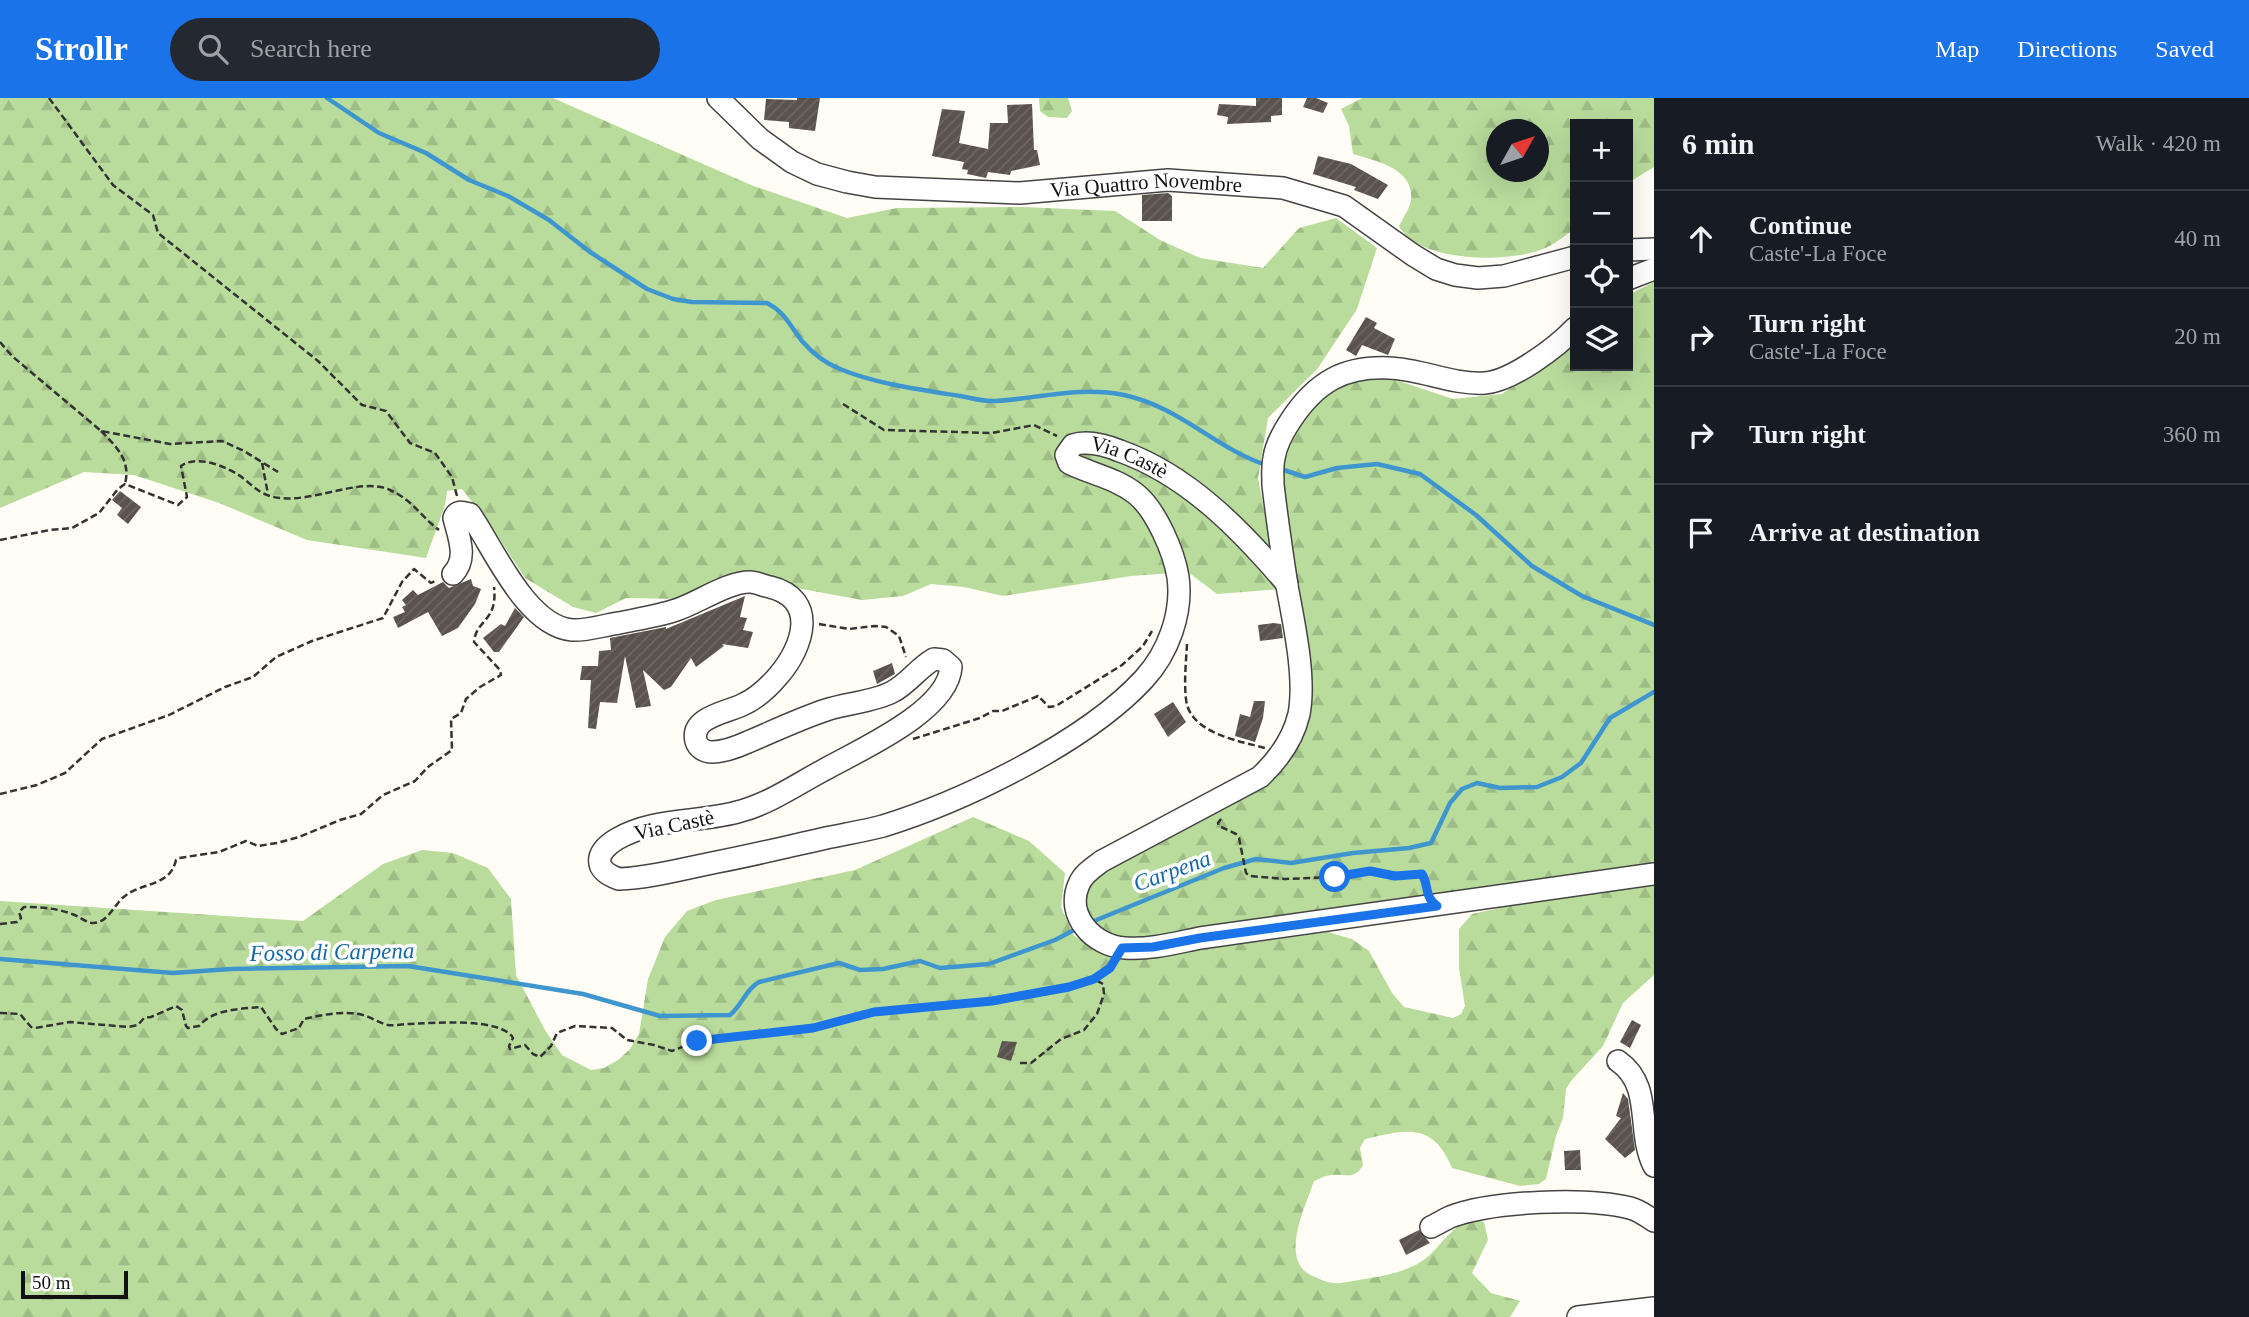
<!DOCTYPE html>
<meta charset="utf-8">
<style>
body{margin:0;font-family:Georgia,serif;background:#242831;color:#f1f3f6}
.controls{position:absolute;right:21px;top:21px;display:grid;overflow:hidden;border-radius:0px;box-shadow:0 7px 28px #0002}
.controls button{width:63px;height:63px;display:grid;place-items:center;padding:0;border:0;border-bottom:2px solid #363941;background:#171b24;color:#f1f3f6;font:35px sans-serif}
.compass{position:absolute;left:1486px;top:21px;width:63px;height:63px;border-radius:50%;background:#171b24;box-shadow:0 7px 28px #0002;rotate:50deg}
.scale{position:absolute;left:21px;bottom:18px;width:107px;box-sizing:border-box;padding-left:7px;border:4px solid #111;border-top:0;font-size:19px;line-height:24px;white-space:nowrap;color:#111;-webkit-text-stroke:5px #fff;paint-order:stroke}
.stop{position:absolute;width:21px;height:21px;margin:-16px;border:5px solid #1a73e8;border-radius:50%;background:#fff}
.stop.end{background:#1a73e8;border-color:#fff;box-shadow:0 2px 7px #0008}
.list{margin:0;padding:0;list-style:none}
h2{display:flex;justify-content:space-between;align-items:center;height:91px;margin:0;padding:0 28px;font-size:30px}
h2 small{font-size:23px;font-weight:400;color:#9ea1a6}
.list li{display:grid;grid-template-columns:46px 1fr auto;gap:21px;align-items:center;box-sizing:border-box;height:98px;padding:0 28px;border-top:2px solid #363941}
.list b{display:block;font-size:26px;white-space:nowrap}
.list p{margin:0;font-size:23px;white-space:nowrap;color:#9ea1a6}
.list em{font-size:23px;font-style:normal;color:#9ea1a6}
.icon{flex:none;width:38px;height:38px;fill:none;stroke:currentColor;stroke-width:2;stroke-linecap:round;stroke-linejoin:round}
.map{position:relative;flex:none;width:1654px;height:1219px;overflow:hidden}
header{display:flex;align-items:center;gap:42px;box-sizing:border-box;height:98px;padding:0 35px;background:#1a73e8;color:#fff}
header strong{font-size:33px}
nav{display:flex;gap:38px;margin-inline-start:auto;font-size:24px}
.search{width:490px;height:63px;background:#242831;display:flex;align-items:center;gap:18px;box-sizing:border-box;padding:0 24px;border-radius:38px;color:#9ea1a6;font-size:26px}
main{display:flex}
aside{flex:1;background:#171b24}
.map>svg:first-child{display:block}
</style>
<header>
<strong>Strollr</strong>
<div class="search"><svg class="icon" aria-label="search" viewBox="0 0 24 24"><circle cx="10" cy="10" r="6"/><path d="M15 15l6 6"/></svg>Search here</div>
<nav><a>Map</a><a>Directions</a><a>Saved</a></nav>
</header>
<main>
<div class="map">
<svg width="1654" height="1219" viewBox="0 0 1654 1219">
<defs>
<pattern id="forest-firs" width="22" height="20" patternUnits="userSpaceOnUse" patternTransform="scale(1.75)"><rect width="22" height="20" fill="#b9dc9c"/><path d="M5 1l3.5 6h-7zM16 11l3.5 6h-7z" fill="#9ebc85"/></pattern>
<pattern id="building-hatch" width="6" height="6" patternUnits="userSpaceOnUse" patternTransform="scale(1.75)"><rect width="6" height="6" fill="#5a524d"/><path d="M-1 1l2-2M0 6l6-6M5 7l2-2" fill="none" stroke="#6d6662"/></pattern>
</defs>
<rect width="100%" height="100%" fill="#fffdf5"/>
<path fill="url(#forest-firs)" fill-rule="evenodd" d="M 0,0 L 553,0 L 751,87 L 847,120 L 897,110 L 1023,109 L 1115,113 L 1160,142 L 1200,160 L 1263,170 L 1299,130 L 1336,120 L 1377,150 L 1357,211 L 1318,270 L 1268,320 L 1258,380 L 1280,491 L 1217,496 L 1188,474 L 1131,478 L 1003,498 L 964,489 L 931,486 L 903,498 L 862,502 L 802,491 L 771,479 L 681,501 L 626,500 L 596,515 L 573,509 L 525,480 L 495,434 L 462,391 L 447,393 L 445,407 L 426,460 L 307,442 L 219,405 L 134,377 L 84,374 L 0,410 Z
M 1039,0 L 1068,0 L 1072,13 L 1067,20 L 1048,19 L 1040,13 Z
M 1362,0 L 1654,0 L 1654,69 L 1628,85 L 1628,26 L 1575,26 L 1575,131 C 1565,137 1554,147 1543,151 C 1508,165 1419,165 1399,128 C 1403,120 1410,110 1411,102 C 1414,70 1376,63 1353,56 L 1349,28 L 1341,11 ZM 1496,32 L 1538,32 L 1538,74 L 1496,74 Z
M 1654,184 L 1654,768 L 1155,839 L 1113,840 L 1085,819 L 1085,790 L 1100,773 L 1270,683 C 1299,654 1303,642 1311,603 L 1282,387 L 1283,365 L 1289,343 L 1308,313 L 1333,291 L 1362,280 L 1387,279 L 1453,301 L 1502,296 L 1575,242 L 1575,268 L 1628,268 L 1628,197 Z
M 973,719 L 1029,743 L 1065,775 L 1061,809 L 1074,838 L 1104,853 L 1155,858 L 1328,834 L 1352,841 L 1369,853 L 1392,895 L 1404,909 L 1453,920 L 1461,916 L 1465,908 L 1459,870 L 1459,831 L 1472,816 L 1518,806 L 1654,786 L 1654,877 L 1623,905 L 1603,948 L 1571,983 L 1566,991 L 1563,1020 L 1556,1038 L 1546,1081 L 1539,1086 L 1520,1088 L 1452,1070 C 1433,1024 1407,1031 1365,1041 L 1360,1050 L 1363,1067 C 1354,1083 1346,1075 1332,1077 C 1326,1077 1319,1081 1314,1083 C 1305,1110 1277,1165 1315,1179 C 1324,1183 1331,1186 1341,1185 C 1367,1180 1400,1178 1422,1163 C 1444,1149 1453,1117 1484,1124 L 1488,1142 L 1472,1175 L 1491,1195 L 1520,1203 L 1510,1219 L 0,1219 L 0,803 L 303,823 L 383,766 L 422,752 L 453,755 L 488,770 L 511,801 L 516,877 L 545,932 L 562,957 L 591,972 L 604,970 L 618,962 L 630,951 L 639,936 L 648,881 L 665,839 L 687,813 L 716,802 L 855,772 Z"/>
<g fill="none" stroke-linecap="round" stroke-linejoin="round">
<path stroke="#3f96cf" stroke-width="4.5" d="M 327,0 L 379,35 L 426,55 L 469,82 L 508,98 L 549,122 L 590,154 L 647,191 L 673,201 L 692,204 L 767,205 C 785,214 790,228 802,243 C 813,256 825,265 840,271 C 876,286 922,292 960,298 C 972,300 985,304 997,303 C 1040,300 1080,288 1124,297 C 1180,309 1215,350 1266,367
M 1278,370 L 1305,379 L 1337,370 L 1377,366 L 1420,376 L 1476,417 L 1532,468 L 1582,498 L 1654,527
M 1089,825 L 1224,770 L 1256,761 L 1291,765 L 1353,755 L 1409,750 L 1431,745 L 1450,705 L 1462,691 L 1477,685 L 1500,690 L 1537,689 L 1562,679 L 1581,665 L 1610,620 L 1654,594
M 0,861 L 173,875 L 231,871 L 408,868 L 583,896 L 660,918 L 730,917 C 742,907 746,891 759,884 L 839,865 L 860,872 L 883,871 L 920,863 L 940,870 L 989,866 L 1055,842 L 1078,830"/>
</g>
<path fill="url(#building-hatch)" d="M 797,0 L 820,0 L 815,33 L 789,30 L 789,24 L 764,22 L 766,1 L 797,2 Z
M 1256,0 L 1282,0 L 1282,17 L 1271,18 L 1271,24 L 1227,26 L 1228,19 L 1217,17 L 1219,6 L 1256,8 Z
M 1307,0 L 1316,0 L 1328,5 L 1323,15 L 1303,9 Z
M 1032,6 L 1034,52 L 1037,52 L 1040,67 L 1011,73 L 1010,77 L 988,74 L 986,80 L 967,76 L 968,72 L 962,71 L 964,64 L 932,58 L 942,11 L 965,13 L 959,45 L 988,51 L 990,25 L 1008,25 L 1007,7 Z
M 1318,58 L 1351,66 L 1388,87 L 1378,101 L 1354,92 L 1356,89 L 1313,76 Z
M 1168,95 L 1172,98 L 1172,123 L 1142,123 L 1142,97 Z
M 1366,219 L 1377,225 L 1374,230 L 1395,241 L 1388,257 L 1362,247 L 1356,258 L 1346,252 Z
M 120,393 L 141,409 L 128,426 L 117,417 L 122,410 L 112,402 Z
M 471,481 L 473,488 L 481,491 L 475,506 L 458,530 L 442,538 L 428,514 L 398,530 L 393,519 L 405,514 L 402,509 L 406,507 L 402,502 L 413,492 L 418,497 L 443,484 L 449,490 Z
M 745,498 L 740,519 L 747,520 L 743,532 L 753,534 L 748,550 L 722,546 L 724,548 L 696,569 L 691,560 L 671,589 L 664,592 L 643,572 L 651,608 L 636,610 L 625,558 L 617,605 L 600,604 L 596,631 L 588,630 L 591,582 L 580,582 L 582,568 L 598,568 L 599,553 L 611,552 L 610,540 L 666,529 L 666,531 Z
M 515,510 L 524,519 L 499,554 L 494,554 L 483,540 L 501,526 L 505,528 Z
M 1273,525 L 1281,526 L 1283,540 L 1260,543 L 1258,527 Z
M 892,565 L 895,576 L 877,586 L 873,573 Z
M 1254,603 L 1265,603 L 1263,620 L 1255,644 L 1235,638 L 1240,616 L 1250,619 Z
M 1173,604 L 1186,624 L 1168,639 L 1154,616 Z
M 1632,922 L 1641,927 L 1630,950 L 1620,944 Z
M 1002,943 L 1017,944 L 1011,963 L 997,959 Z
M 1623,995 L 1628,1001 L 1635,1052 L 1625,1060 L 1605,1041 L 1621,1020 L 1616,1018 Z
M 1580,1052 L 1581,1072 L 1565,1072 L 1564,1053 Z
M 1419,1132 L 1430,1145 L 1406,1157 L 1399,1142 Z"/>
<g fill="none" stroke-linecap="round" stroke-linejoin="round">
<g stroke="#444" stroke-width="24">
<g id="minor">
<path id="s1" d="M 718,0 L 760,41 L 792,64 L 817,76 L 847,84 L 875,89 L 1020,95 L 1168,82 L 1283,90 L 1344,108 L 1413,157 L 1436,171 L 1455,177 L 1478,180 L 1504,178 L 1575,159"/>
<path d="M 1628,152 L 1654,151"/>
<path d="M 1628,181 L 1654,171"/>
<path d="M 1575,230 C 1557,249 1512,283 1485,285 C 1453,287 1421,271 1389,270 C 1344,268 1316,284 1291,322 C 1283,334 1276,346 1274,360 C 1272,369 1273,378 1273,387 C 1277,421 1282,455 1287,488 C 1294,526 1306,580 1299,616 C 1293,642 1278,662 1260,679 L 1102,763 C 1094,769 1083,776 1079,786 C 1065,817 1093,848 1125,850 C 1150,852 1175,845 1200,840 L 1654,776"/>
<path id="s2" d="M 453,476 C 468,460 459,440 454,420 C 457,412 462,414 470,416 C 493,449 526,528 572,532 C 587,533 604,527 619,525 C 638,521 658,518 676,512 C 698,505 727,484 750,484 C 756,484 764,488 770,489 C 819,501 803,549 779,577 C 769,589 756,601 742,607 C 728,614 690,619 696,643 C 698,650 705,654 712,654 C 723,654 737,649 748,644 C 774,633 799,621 826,612 C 847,605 873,604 892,594 C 908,586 918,570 934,561 L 943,562 L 951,569 C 948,614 857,653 822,673 C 796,687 770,705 741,713 C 702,725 654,719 617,741 C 595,754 592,772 619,781 C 651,780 686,770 717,764 C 754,757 790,748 826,740 C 845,736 864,733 883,728 C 964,703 1086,644 1144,581 C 1168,555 1183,515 1178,479 C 1174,454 1156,412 1136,396 C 1116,380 1091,376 1069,365 L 1066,357 L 1073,347 C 1088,342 1105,347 1120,353 C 1188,377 1241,432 1287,486"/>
<path d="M 1618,963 C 1654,988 1636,1033 1654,1068"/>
<path d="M 1431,1129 C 1437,1126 1444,1122 1450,1119 C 1492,1103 1586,1099 1630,1110 C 1638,1112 1647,1118 1654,1123"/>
<path d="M 1578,1219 L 1654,1210"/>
</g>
</g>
<path stroke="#333" stroke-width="2.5" stroke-dasharray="7 3.5" stroke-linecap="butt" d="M 49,0 L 113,87 L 153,117 L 158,135 L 318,263 L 362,307 L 386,313 L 410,345 L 435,355 L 452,379 L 457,398
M 0,244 L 12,258 L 101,333 L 170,346 L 222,343 L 244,353 L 278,374
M 843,306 L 884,332 L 992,335 L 1034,327 L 1057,338
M 101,333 C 117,349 131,363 125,386
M 262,365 L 268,396
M 0,442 L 50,432 L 72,430 L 99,415 L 118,391 L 125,386 L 178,407 L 187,399 L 181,368 C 196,357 222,367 237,376 C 247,382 256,393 267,397 C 304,411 358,377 390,392 C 414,403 419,417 439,432
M 819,526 L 849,531 L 874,528 L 886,529 L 899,538 L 906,559
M 1187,546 C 1186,564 1184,583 1186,601 C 1189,635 1239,643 1265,650
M 913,641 L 980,620 L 993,613 L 1002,613 L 1038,598 L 1049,609 L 1056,608 L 1122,567 L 1143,548 L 1152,533
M 0,696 L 37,687 L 65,675 L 102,641 L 169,617 L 225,589 L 253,579 L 276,559 L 312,543 L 383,520 L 402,484 L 414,471 L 431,485 L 437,482
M 1221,721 L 1218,725 L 1219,728 L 1236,736 L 1239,740 L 1246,775 L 1250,778 L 1285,781 L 1335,779 L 1371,773 L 1395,778 L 1419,776 L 1424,780 L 1427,792
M 0,826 L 17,824 L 21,820 L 19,814 L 24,809 C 40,809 56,810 72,816 C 79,818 85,824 92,825 C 108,826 114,806 125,798 C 142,784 170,789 176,762 L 179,760 L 219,754 L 246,743 L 258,748 L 277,745 L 299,739 L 340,722 L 361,716 L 383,697 L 415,683 L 428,669 L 452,652 L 451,621 L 461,615 L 466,601 L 480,589 L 501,577 L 500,572 L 474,544 C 476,521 498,524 494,489
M 0,915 L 20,916 L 31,929 L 35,930 L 70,924 L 128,929 L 138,927 L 144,920 L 151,919 L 176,908 L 182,912 L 186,928 L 188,930 L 199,928 C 213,911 240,911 261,909 L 276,931 L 282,936 L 299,930 L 304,921 C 322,917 344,912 363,917 C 371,919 379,925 388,927 C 393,928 403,926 409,926 C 432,925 501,919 513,940 L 509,948 L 510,951 L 525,947 L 533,956 L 540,959 L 551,948 L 557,935 L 575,928 L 612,930 L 627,942 L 654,947 L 672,953 L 697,943 L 813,930 L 874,914 L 992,903 L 1069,889 L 1094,881 L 1110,870 L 1113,865
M 1020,965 L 1031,965 L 1061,941 L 1084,932 L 1097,916 L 1104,896 L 1103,886 L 1094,881"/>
<use href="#minor" stroke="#fff" stroke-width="21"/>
</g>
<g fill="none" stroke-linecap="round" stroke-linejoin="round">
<path stroke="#1a73e8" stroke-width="9" d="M 697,943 L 813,930 L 874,914 L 992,903 L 1069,889 L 1094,881 L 1110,870 L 1122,850 L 1153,849 L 1200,840 L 1437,808 C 1424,799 1429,787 1422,776 L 1395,778 L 1370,773 L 1335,779"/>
</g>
<g text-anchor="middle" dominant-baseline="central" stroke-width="7" stroke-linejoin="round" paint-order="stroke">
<g font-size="21" fill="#111" stroke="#fff">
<text stroke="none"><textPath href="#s1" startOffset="457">Via Quattro Novembre</textPath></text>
<text stroke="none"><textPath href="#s2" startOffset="2328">Via Castè</textPath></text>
<text transform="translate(674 727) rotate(-12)">Via Castè</text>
</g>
<g font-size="23" font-style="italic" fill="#1768a6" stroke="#fff">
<text transform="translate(1172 773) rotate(-20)">Carpena</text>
<text transform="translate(332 854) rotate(-1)">Fosso di Carpena</text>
</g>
</g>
</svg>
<div class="controls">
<button>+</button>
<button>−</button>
<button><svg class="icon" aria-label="locate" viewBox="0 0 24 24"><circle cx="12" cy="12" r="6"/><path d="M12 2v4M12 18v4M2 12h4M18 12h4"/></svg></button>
<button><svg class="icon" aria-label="layers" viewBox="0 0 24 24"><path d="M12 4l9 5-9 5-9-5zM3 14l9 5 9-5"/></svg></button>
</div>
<svg class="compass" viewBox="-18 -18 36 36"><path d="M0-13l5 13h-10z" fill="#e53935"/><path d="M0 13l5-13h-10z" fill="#9ea1a6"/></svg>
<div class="scale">50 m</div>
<div class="stop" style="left:1335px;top:779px"></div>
<div class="stop end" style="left:697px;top:943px"></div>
</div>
<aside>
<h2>6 min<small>Walk · 420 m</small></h2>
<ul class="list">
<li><svg class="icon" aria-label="ahead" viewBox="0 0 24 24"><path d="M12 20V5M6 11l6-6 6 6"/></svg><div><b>Continue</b><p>Caste'-La Foce</p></div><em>40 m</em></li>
<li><svg class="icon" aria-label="right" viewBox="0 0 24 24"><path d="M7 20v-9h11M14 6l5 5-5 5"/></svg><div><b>Turn right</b><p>Caste'-La Foce</p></div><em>20 m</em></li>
<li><svg class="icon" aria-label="right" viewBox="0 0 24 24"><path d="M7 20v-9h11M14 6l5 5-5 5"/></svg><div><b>Turn right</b></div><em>360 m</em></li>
<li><svg class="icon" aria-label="arrive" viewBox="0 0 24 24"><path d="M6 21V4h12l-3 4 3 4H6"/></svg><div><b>Arrive at destination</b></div></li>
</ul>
</aside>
</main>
